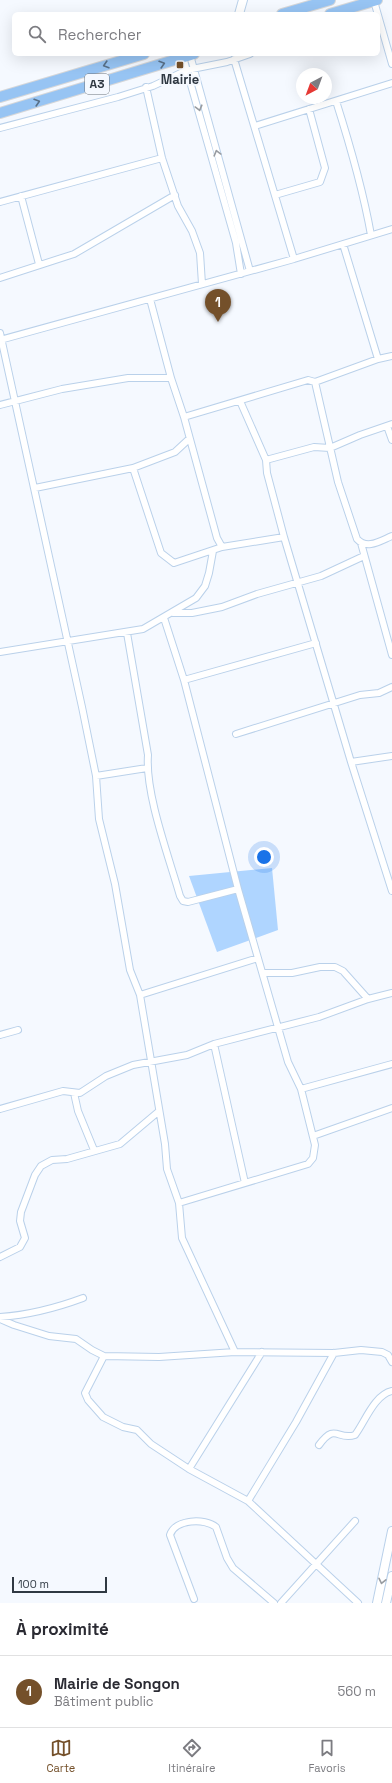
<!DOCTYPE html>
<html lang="fr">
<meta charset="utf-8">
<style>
body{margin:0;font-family:"Space Grotesk",sans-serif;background:#f7f7f7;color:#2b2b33}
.compass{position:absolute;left:296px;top:68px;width:36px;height:36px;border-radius:50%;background:#fff;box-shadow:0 4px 16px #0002;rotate:221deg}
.scale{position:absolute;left:12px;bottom:10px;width:95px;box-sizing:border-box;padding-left:4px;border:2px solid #303943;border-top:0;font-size:11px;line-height:14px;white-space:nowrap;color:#303943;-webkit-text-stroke:3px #f5f9ff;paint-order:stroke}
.you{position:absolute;left:264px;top:857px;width:14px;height:14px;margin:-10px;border:3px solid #fff;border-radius:50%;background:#1a73e8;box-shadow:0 0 0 6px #1a73e833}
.badge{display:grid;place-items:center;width:26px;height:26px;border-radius:50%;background:#74502a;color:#fff;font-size:13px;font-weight:700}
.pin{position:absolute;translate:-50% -33px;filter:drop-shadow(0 1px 2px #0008)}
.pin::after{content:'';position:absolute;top:21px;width:14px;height:12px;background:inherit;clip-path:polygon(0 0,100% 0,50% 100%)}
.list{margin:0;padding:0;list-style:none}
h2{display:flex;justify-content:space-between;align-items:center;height:52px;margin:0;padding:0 16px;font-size:17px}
h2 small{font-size:13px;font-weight:400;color:#7c7c81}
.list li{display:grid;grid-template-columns:26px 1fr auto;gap:12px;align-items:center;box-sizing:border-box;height:72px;padding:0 16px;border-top:1px solid #e1e1e2}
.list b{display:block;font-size:15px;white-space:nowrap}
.list p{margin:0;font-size:13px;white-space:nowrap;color:#7c7c81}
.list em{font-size:13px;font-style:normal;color:#7c7c81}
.icon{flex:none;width:22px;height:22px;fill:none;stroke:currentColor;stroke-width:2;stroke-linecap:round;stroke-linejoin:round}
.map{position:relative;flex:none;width:392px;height:1603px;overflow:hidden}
.search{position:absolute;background:#fff;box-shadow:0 4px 16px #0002;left:12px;right:12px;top:12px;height:44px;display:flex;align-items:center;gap:10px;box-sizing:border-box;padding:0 14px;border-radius:6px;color:#7c7c81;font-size:15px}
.sheet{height:124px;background:#fff}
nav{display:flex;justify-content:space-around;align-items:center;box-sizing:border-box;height:56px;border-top:1px solid #e1e1e2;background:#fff;font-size:11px;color:#7c7c81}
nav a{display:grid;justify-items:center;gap:2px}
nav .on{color:#74502a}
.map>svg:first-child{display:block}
</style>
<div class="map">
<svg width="392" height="1603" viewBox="0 0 392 1603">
<rect width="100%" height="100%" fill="#f5f9ff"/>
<path fill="#afd5ff" d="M 272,868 L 278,930 L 217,952 L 189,876 Z"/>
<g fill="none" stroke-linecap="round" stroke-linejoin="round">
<g stroke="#bad1ea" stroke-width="8">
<path id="minor" d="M 374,1 L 392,64
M 190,55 L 250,271
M 183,57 L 236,243 L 241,274
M 234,59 L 294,259
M 146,87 L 162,158 L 178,206 L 192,231 L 200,253 L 202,284
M 336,101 C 350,145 363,190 371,235
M 255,126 L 392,83
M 0,128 L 118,97 L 153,86 L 187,70 L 227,62 L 250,54
M 275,195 L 320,182 L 325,168 L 309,109
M 21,196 L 39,264
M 0,202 L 162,158
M 0,278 L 74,254 L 175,195
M 150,299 L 171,378 L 184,417 L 308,380 L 315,382 L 338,482 L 357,539 C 367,550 380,541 392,536
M 0,333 L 82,707 L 96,776 L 99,819 L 115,884 L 130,970 L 140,995 L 165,1144 L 167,1169 L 179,1203 L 182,1238 L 235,1352
M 0,340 L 294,259 L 392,229
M 378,359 L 392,356
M 315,382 L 378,359 L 343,244
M 240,401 L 266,460 L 267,473 L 284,537
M 0,405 L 62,389 L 128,378 L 171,378
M 184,417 L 217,538 L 222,547 L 284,537 L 351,762 L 392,891
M 387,426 L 392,440
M 266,460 L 314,447 L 330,448 L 360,435 L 392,424
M 133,468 L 161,553 L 174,563 L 222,547
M 35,488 L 133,468 L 175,452 L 189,439
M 361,543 L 392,655
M 173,613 L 192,613 L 222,607 L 257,594 L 321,576 L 364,556
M 164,618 L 184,680 L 238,889 L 288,1062 L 301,1089 L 315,1145 L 313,1158 L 308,1164 L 179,1203
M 127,633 L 148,755 C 145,794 169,857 180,896 L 183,901 L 188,902 L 238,889
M 0,652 L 143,629 L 196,598 L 205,586 L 209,573 L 213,551
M 184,680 L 316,643
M 236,734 L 360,695 L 379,693 L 392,687
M 351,762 L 392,756
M 96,776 L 147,768
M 263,973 L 292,973 L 320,967 L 335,967 L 343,971 L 368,999
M 140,995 L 258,958
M 0,1035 L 18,1030
M 214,1044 L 245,1183
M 301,1089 L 392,1064
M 74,1093 L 78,1111 L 94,1150
M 0,1109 L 63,1091 L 80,1093 L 106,1076 L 133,1065 L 187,1055 L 214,1044 L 319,1017 L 368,999 L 392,993
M 313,1136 L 392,1108
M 0,1257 L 20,1247 L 25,1238 L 20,1221 L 21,1212 L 35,1175 L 41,1166 L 52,1160 L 67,1159 L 120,1144 L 158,1112
M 0,1317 C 29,1315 56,1308 83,1298
M 0,1319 L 14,1325 L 49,1336 L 76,1339 L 92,1350 L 104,1356 L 159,1357 L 235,1352 L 334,1353 L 361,1350 L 382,1352 L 388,1355 L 392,1362
M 104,1356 L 85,1393 L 88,1400 L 103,1417 L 123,1427 L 137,1430 L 151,1444 L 189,1469 L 248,1501 L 358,1603
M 319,1445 C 336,1422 337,1441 355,1435 C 365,1422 374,1395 392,1391
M 189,1469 L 262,1352
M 248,1501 L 296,1422 L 334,1353
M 194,1599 L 170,1535 C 175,1519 205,1518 216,1527 L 227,1558 L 233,1568 L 274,1603
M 281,1603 L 355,1521"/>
</g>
<g stroke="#bad1ea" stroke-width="10">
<path id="tertiary" d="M 239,14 L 243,0
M 377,1603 L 392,1531
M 386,1603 L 392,1576"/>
</g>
<g stroke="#d6d7d9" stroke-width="12">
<path id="primary" d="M 282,14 L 330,0
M 330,14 L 377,0
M 0,97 L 144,54
M 0,113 L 194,54"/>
</g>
<use href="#minor" stroke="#fff" stroke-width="6"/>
<use href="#tertiary" stroke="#fff" stroke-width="8"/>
<use href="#primary" stroke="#97c4f3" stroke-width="10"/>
</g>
<defs><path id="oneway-chevron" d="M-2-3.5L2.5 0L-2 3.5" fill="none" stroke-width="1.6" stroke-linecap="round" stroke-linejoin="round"/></defs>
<g stroke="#597189">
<use href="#oneway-chevron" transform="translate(162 64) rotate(-17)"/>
<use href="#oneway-chevron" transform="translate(106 65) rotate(163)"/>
<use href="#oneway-chevron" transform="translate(37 102) rotate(-17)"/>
</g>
<g stroke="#989ca1">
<use href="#oneway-chevron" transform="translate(199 108) rotate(75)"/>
<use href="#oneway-chevron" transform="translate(217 153) rotate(-105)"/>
<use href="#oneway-chevron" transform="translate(382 1581) rotate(102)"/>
</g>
<rect fill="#74502a" stroke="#f5f9ff" stroke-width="1.5" x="176" y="61" width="8" height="8" rx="2"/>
<g text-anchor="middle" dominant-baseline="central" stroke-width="4" stroke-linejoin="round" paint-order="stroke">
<rect fill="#f5f9ff" stroke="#6b737b" stroke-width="1" x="85" y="74" width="24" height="20" rx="3"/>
<g font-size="12" font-weight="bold" fill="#303943">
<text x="97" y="84">A3</text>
</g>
<g font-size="13" font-weight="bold" fill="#303943" stroke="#f5f9ff">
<text x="180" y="79">Mairie</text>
</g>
</g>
</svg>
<svg class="compass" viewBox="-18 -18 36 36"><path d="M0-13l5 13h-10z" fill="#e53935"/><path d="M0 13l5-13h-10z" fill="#7c7c81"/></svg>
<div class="scale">100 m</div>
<div class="you"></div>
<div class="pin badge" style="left:218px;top:322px">1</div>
<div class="search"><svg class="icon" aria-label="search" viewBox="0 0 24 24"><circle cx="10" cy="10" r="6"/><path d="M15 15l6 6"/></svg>Rechercher</div>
</div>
<section class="sheet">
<h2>À proximité<small></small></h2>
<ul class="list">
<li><span class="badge">1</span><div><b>Mairie de Songon</b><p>Bâtiment public</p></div><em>560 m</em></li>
</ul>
</section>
<nav>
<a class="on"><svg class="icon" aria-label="map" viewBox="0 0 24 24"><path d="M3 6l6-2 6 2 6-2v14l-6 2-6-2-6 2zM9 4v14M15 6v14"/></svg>Carte</a>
<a><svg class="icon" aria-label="directions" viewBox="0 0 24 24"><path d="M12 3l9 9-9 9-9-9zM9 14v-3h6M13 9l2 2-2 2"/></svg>Itinéraire</a>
<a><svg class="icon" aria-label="saved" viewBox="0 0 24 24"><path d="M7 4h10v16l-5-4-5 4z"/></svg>Favoris</a>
</nav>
